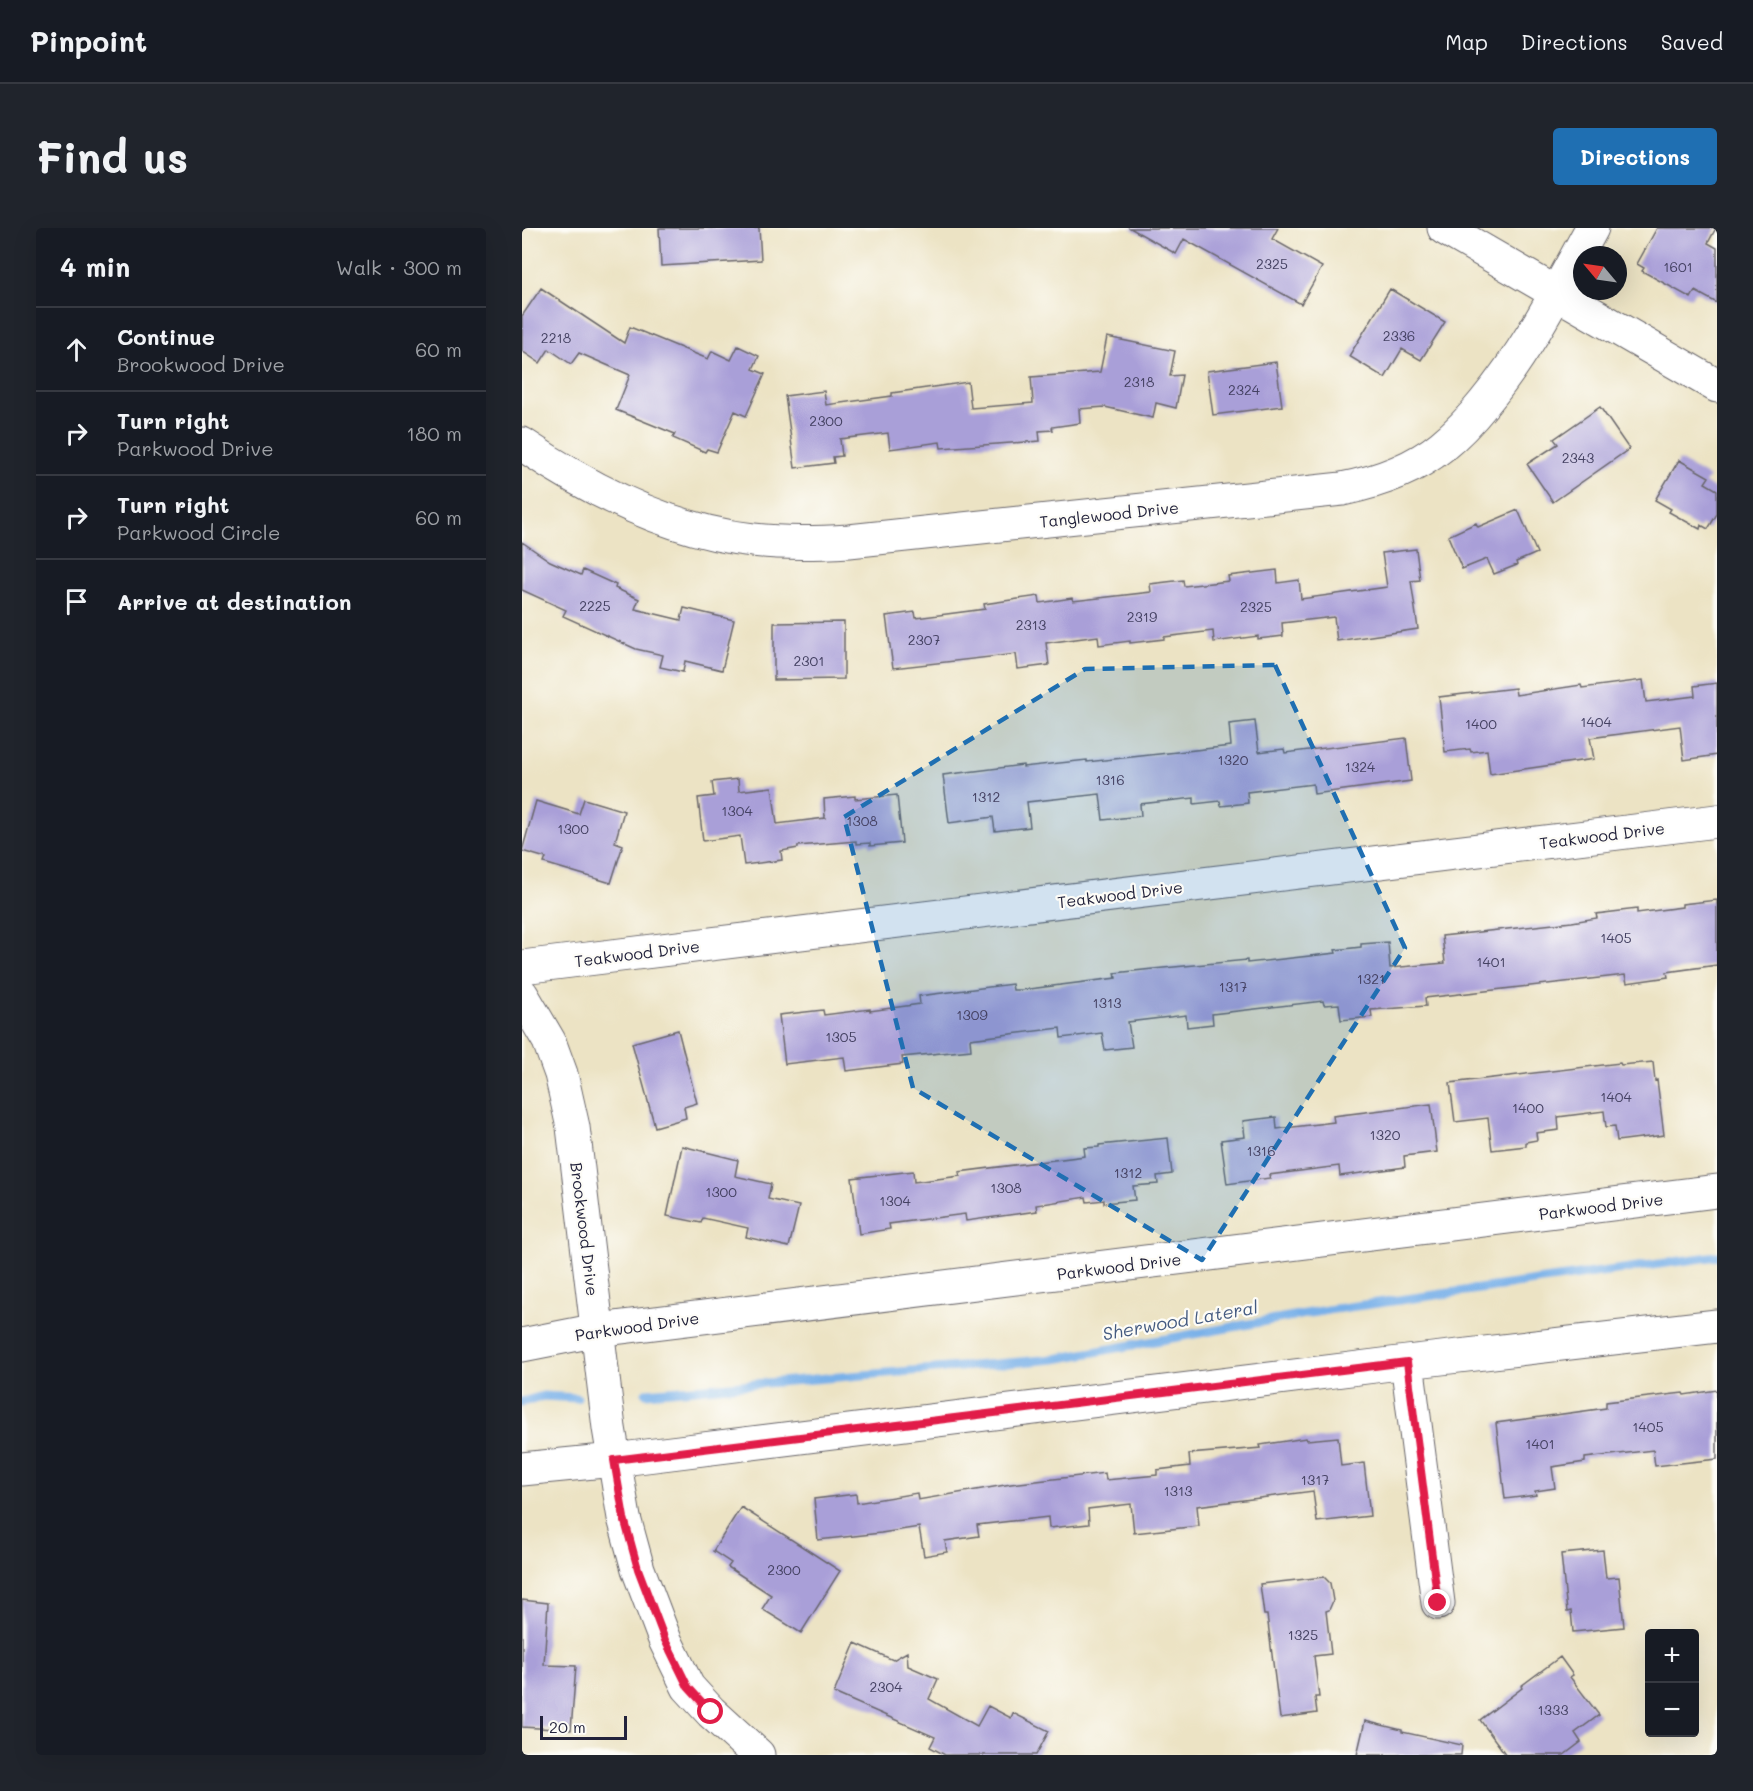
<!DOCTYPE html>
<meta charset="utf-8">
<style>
body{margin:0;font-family:Mali,sans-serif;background:#20242c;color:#f1f3f6}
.controls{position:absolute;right:18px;bottom:18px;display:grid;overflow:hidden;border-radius:6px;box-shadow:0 6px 24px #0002}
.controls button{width:54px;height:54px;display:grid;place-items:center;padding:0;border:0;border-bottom:2px solid #363941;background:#171b24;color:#f1f3f6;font:30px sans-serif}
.compass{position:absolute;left:1051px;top:18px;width:54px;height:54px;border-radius:50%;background:#171b24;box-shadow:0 6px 24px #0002;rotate:299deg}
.scale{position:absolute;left:18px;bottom:15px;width:87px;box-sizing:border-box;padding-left:6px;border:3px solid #22223b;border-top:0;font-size:16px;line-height:21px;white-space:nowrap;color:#22223b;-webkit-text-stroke:4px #fdfcf7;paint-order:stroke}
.stop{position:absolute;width:18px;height:18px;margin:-14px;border:4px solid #e11d48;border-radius:50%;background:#fff}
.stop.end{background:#e11d48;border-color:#fff;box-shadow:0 2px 6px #0008}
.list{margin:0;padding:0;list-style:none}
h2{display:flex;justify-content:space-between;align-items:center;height:78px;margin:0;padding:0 24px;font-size:26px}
h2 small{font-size:20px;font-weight:400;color:#9ea1a6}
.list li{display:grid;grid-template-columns:39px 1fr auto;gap:18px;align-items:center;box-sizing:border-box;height:84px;padding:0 24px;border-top:2px solid #363941}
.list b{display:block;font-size:22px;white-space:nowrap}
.list p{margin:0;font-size:20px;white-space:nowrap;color:#9ea1a6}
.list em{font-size:20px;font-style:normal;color:#9ea1a6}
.icon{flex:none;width:33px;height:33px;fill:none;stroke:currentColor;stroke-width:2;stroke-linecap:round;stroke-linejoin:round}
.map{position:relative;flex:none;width:1195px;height:1527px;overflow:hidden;border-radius:6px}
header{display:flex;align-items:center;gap:36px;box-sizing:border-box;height:84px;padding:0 30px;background:#171b24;border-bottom:2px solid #363941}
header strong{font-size:28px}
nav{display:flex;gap:33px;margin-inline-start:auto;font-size:21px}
.intro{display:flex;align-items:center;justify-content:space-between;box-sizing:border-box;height:144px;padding:0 36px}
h1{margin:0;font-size:42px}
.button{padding:15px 27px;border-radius:6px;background:#1f6fb2;color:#fff;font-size:21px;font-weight:700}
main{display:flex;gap:36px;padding:0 36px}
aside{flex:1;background:#171b24;border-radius:6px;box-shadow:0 6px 24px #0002}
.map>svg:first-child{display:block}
</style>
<header>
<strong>Pinpoint</strong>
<nav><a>Map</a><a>Directions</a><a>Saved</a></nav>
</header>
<div class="intro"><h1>Find us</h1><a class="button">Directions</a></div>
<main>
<aside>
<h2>4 min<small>Walk · 300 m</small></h2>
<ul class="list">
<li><svg class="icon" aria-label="ahead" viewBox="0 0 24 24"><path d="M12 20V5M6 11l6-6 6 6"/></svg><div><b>Continue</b><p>Brookwood Drive</p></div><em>60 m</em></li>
<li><svg class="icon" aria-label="right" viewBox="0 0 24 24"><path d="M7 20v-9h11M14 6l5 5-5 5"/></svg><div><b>Turn right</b><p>Parkwood Drive</p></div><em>180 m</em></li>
<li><svg class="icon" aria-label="right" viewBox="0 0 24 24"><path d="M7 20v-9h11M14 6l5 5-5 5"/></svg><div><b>Turn right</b><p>Parkwood Circle</p></div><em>60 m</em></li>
<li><svg class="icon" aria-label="arrive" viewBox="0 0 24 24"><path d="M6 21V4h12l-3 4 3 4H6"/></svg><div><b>Arrive at destination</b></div></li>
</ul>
</aside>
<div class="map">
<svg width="1195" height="1527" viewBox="0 0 1195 1527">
<rect width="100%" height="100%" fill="#fdfcf7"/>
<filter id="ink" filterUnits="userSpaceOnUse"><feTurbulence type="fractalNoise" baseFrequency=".0167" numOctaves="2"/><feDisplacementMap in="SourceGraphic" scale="12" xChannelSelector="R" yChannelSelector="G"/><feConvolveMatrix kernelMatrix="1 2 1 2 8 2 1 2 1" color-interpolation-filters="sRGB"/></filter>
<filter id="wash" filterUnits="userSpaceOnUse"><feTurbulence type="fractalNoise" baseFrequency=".008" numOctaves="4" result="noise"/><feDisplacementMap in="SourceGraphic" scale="24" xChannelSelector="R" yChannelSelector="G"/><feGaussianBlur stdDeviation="1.35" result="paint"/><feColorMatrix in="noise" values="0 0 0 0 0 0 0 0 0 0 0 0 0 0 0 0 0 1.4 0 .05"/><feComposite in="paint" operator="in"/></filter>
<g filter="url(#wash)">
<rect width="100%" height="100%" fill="#ece3c4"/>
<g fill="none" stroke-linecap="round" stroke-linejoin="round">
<path stroke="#79b1e9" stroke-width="9" d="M 124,1165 L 533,1131 L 805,1082 L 1195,1028
M 0,1174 L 21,1168 L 55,1170"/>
</g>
<g id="blocks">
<path fill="#a99fd8" d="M 137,0 L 237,0 L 239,32 L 139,38 Z
M 608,0 L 756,0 L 750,11 L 800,39 L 779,76 L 662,11 L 654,26 Z
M 1135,0 L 1194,0 L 1186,15 L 1195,20 L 1195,75 L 1173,63 L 1169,70 L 1120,43 L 1122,40 L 1115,36 Z
M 19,60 L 102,115 L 108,99 L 186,131 L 190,123 L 209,132 L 216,118 L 237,128 L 231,141 L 243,146 L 224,188 L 213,183 L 195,224 L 185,221 L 183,224 L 151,210 L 153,206 L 94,182 L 108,147 L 57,125 L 49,136 L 27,121 L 18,135 L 0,123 L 0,88 Z
M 868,61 L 923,94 L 899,132 L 880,121 L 863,150 L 827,128 Z
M 585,109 L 653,123 L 648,148 L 660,147 L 654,180 L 634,175 L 631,190 L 583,179 L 557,181 L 558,195 L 530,199 L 531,202 L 517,203 L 518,213 L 419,220 L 418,214 L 368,221 L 366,205 L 318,211 L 320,228 L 311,229 L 312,235 L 273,240 L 263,168 L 302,163 L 304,177 L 370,168 L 370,165 L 446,154 L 449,180 L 511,175 L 509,149 L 578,144 Z
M 754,134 L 760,178 L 691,187 L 685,143 Z
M 1078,179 L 1107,221 L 1031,274 L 1005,236 L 1036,216 L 1032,211 Z
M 1157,232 L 1187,249 L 1183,255 L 1195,262 L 1195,286 L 1186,301 L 1179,297 L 1178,301 L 1147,284 L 1149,281 L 1133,272 Z
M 996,282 L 1015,325 L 994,334 L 995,337 L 972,346 L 965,331 L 940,341 L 926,308 L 954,295 L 956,299 Z
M 0,314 L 28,333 L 59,347 L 61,342 L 94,357 L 93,360 L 117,371 L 113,381 L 159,392 L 162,380 L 212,392 L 200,442 L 163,433 L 161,444 L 138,439 L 141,427 L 114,421 L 41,388 L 44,382 L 0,362 Z
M 894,321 L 898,352 L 889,353 L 896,401 L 815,413 L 812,389 L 760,395 L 761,408 L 736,411 L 736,408 L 692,414 L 691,403 L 642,409 L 642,411 L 608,415 L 608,413 L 577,417 L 576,408 L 524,415 L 527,437 L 496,441 L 494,426 L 371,440 L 364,388 L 393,384 L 394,390 L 463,381 L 462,376 L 517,368 L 518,375 L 550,370 L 551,373 L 629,364 L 628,356 L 661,352 L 662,358 L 707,353 L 706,348 L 755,342 L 756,355 L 777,352 L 779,371 L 865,359 L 860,325 Z
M 322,394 L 322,451 L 252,452 L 252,395 Z
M 1121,452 L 1124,474 L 1173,468 L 1172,458 L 1195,455 L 1195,527 L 1162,532 L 1158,498 L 1068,510 L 1072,531 L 968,546 L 965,522 L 949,524 L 948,521 L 923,524 L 917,469 L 993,460 L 994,467 L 1059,457 L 1060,460 Z
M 733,493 L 737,524 L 762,521 L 763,525 L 884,510 L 889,553 L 792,566 L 791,556 L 725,564 L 726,575 L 699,578 L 698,573 L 672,576 L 672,570 L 618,576 L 619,588 L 581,592 L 578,566 L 505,574 L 508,599 L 473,603 L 471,589 L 427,595 L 421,547 L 501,537 L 501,539 L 565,532 L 565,534 L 709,518 L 707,496 Z
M 216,551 L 217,563 L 250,559 L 255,596 L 303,590 L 302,571 L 333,568 L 333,571 L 375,567 L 380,615 L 348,618 L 348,615 L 334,616 L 334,613 L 276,618 L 276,620 L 259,623 L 260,632 L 222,637 L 218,608 L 181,613 L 176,570 L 192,568 L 190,554 Z
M 62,571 L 102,583 L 93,614 L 101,617 L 89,655 L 22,635 L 24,630 L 0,623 L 14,573 L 57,586 Z
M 1195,672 L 1195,737 L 1145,744 L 1146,749 L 1105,755 L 1103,747 L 903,770 L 904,778 L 849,782 L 850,789 L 819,792 L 817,776 L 802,777 L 801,773 L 690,786 L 691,796 L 665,799 L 664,787 L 606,794 L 610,819 L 583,822 L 580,805 L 539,810 L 538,800 L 448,811 L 449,822 L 380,829 L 381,836 L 324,843 L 322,829 L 263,836 L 257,787 L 301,782 L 302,787 L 348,781 L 348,783 L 398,776 L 397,768 L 490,756 L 491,762 L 499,762 L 594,750 L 593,745 L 631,741 L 725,732 L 725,735 L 814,725 L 813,722 L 839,719 L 839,716 L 866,714 L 868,740 L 923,735 L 920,708 L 1050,694 L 1075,690 L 1074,686 L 1115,681 L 1115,685 L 1160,679 L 1160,676 Z
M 156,802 L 175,875 L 162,879 L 164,890 L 133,899 L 110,815 Z
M 1131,834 L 1133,853 L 1135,852 L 1142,907 L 1095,913 L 1093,898 L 1084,899 L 1082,883 L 1036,889 L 1037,902 L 1014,905 L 1015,912 L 1004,914 L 1004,918 L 970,922 L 966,890 L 933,894 L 928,855 L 1098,835 L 1099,837 Z
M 909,876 L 915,924 L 882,928 L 883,939 L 818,948 L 817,938 L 747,947 L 748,950 L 705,956 L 699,912 L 723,909 L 721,893 L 754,889 L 755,901 L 812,894 L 811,888 Z
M 646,910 L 650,946 L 635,948 L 636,956 L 611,958 L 613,972 L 582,975 L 582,972 L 565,974 L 564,969 L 514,977 L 515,983 L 444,993 L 443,986 L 367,996 L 368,1001 L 337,1006 L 330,950 L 391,943 L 392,954 L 438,948 L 437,944 L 563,928 L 562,920 L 577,919 L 577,917 Z
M 160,918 L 216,932 L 213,948 L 249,956 L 246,971 L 277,978 L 267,1019 L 224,1009 L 226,1000 L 181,990 L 179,995 L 145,988 Z
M 1195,1162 L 1195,1231 L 1133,1238 L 1131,1222 L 1063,1230 L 1063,1234 L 1030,1239 L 1033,1260 L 1013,1263 L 1014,1267 L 983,1271 L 974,1195 L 1084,1180 L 1084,1174 L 1161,1165 L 1162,1167 Z
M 816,1209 L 819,1238 L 842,1235 L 848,1288 L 795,1294 L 791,1263 L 675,1278 L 677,1298 L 612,1305 L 609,1276 L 566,1281 L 567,1296 L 527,1300 L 526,1289 L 455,1297 L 457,1308 L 423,1313 L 425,1324 L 402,1328 L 397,1299 L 359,1305 L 296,1312 L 292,1271 L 334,1266 L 335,1275 L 395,1265 L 396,1272 L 489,1256 L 583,1245 L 584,1252 L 635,1247 L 635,1242 L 668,1238 L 667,1226 L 739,1220 L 738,1217 L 784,1210 L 785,1212 Z
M 219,1279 L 318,1343 L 279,1405 L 240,1381 L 249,1367 L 206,1339 L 209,1335 L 191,1323 Z
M 1081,1322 L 1084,1350 L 1097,1349 L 1102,1399 L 1051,1404 L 1049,1383 L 1045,1384 L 1039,1326 Z
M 802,1349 L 808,1355 L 811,1373 L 807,1382 L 804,1383 L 809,1426 L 792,1428 L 797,1469 L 793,1469 L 795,1485 L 758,1490 L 745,1387 L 742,1387 L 738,1356 Z
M 0,1372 L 26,1375 L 22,1437 L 54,1438 L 49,1502 L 0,1499 Z
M 333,1415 L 371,1432 L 385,1424 L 386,1438 L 416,1451 L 407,1471 L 455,1498 L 466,1478 L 489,1490 L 491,1485 L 527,1503 L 514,1527 L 423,1527 L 408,1519 L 413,1509 L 312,1465 Z
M 1038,1429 L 1051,1447 L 1048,1449 L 1077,1487 L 1053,1505 L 1059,1514 L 1042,1527 L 984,1527 L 958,1492 L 1000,1460 L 999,1458 Z
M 843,1493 L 880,1502 L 880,1504 L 940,1517 L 939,1527 L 835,1527 Z"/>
</g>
</g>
<g filter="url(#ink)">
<use href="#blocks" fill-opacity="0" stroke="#69666b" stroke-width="1.5"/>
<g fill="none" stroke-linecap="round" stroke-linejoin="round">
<g stroke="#69666b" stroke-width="35">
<path id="minor" d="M 922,0 L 1195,158
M 0,216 C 68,262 148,303 231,312 C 263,316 295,315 327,313 L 820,261 C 855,254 892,241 920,218 C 936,205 949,191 962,175 C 1006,122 1037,60 1070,0
M 0,739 L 1195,593
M 0,767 L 27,813 L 39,846 L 51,899 L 87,1200 L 102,1290 L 116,1341 L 143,1412 L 166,1459 L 189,1484 L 236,1527
M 0,1117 L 76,1102 L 1195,963
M 885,1134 L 916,1375
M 0,1241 L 92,1232 L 885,1134 L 1195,1098"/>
</g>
<use href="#minor" stroke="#fff" stroke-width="33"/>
</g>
</g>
<g fill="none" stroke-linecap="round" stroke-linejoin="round" filter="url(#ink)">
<path stroke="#e11d48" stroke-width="8" d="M 189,1484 L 166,1459 L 143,1412 L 116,1341 L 102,1290 L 92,1232 L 885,1134 L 916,1375"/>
</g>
<path fill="#1f6fb2" fill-opacity="0.2" stroke="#1f6fb2" stroke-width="4.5" stroke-dasharray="12 8" stroke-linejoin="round" d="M 753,437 L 883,720 L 680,1032 L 391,860 L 322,589 L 563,441 Z"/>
<g text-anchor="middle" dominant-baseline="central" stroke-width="4.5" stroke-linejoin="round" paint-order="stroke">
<g font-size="14" fill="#444162">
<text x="750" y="35">2325</text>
<text x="1156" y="38">1601</text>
<text x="877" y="107">2336</text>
<text x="34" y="109">2218</text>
<text x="617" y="153">2318</text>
<text x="722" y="161">2324</text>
<text x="304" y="192">2300</text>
<text x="1056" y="229">2343</text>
<text x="73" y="377">2225</text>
<text x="734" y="378">2325</text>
<text x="620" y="388">2319</text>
<text x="509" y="396">2313</text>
<text x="402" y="411">2307</text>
<text x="287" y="432">2301</text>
<text x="1074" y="493">1404</text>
<text x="959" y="495">1400</text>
<text x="711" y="531">1320</text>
<text x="838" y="538">1324</text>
<text x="588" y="551">1316</text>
<text x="464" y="568">1312</text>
<text x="215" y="582">1304</text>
<text x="340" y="592">1308</text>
<text x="51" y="600">1300</text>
<text x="1094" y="709">1405</text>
<text x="969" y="733">1401</text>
<text x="849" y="750">1321</text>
<text x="711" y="758">1317</text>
<text x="585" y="774">1313</text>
<text x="450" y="786">1309</text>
<text x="319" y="808">1305</text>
<text x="1094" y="868">1404</text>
<text x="1006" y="879">1400</text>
<text x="863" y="906">1320</text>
<text x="739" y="922">1316</text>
<text x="606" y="944">1312</text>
<text x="484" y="959">1308</text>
<text x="199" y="963">1300</text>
<text x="373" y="972">1304</text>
<text x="1126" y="1198">1405</text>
<text x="1018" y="1215">1401</text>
<text x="793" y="1251">1317</text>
<text x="656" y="1262">1313</text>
<text x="262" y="1341">2300</text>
<text x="781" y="1406">1325</text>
<text x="364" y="1458">2304</text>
<text x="1031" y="1481">1333</text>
</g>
<g font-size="16" fill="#22223b" stroke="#fdfcf7">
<text transform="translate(587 286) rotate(-6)">Tanglewood Drive</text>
<text transform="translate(1080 607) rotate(-7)">Teakwood Drive</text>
<text transform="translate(598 666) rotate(-7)">Teakwood Drive</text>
<text transform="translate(115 725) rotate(-7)">Teakwood Drive</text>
<text transform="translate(1079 978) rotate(-7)">Parkwood Drive</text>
<text transform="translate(63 1001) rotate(83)">Brookwood Drive</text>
<text transform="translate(597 1038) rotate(-7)">Parkwood Drive</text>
<text transform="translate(115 1098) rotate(-8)">Parkwood Drive</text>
</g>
<g font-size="18" font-style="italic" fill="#455b81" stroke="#fdfcf7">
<text transform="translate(658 1092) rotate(-10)">Sherwood Lateral</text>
</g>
</g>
</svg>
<div class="controls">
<button>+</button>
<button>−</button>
</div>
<svg class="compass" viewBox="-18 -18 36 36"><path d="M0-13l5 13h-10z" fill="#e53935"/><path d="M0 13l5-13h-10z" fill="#9ea1a6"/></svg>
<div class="scale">20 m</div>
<div class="stop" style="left:189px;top:1484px"></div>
<div class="stop end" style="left:916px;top:1375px"></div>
</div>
</main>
